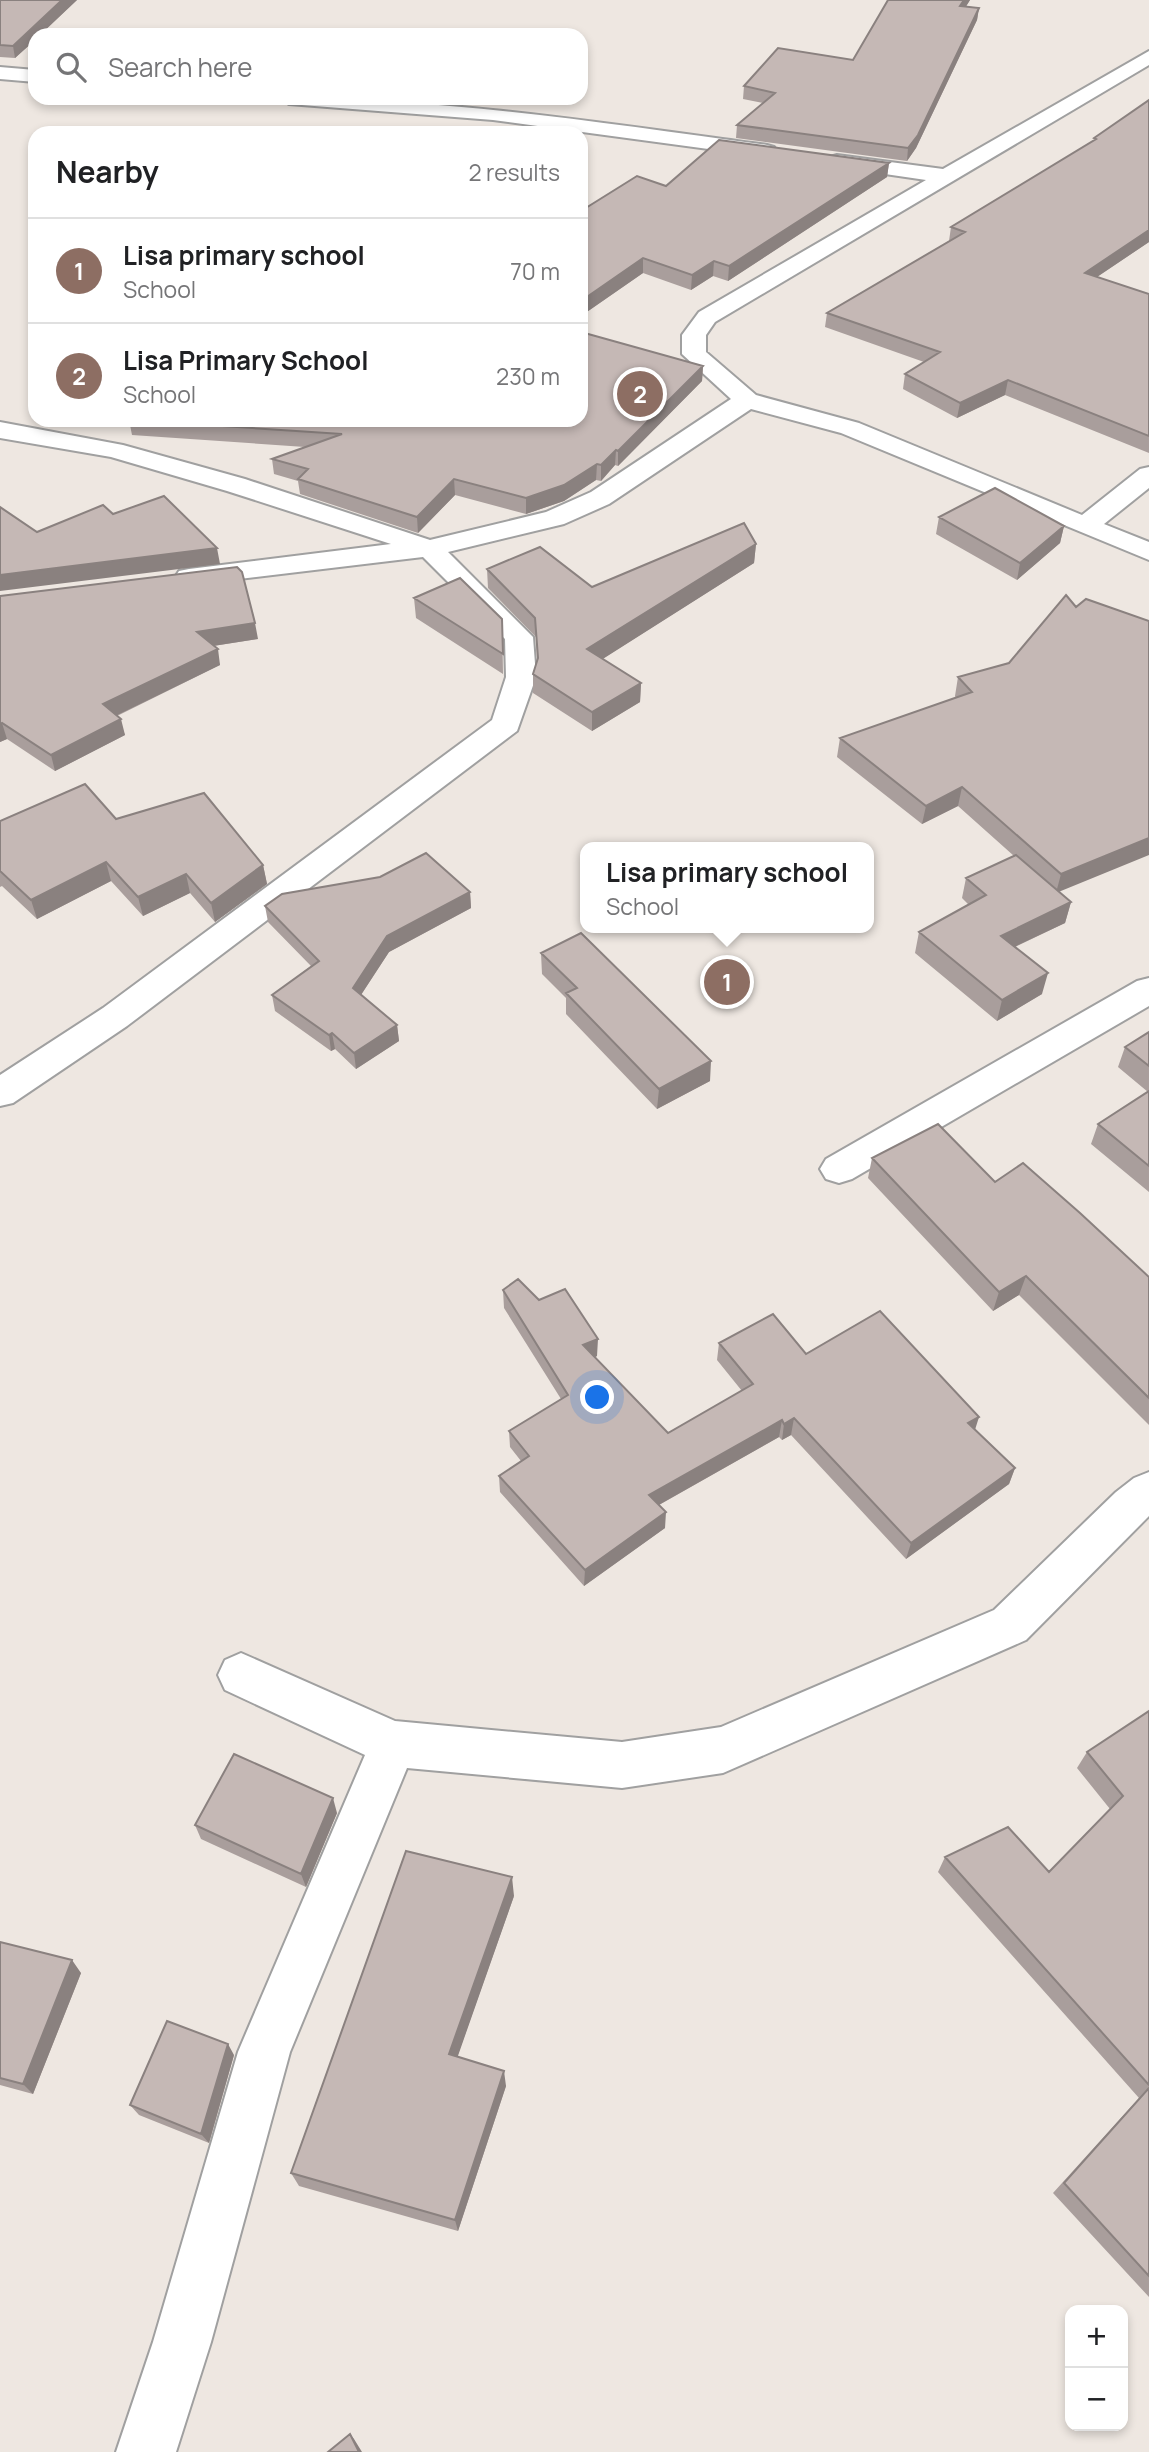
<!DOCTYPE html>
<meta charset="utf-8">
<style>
body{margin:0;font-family:Manrope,sans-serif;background:#f6f6f6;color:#202124}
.controls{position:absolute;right:21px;bottom:21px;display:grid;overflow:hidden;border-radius:14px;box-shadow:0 4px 10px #0003}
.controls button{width:63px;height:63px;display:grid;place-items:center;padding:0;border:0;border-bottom:2px solid #e0e0e0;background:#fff;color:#202124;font:35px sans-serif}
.you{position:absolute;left:598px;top:1398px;width:24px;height:24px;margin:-18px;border:5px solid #fff;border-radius:50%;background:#1a73e8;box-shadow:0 0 0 10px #1a73e833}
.badge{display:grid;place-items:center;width:46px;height:46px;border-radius:50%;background:#c80028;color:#fff;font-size:23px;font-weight:700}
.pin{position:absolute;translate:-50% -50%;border:4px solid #fff;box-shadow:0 2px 7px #0006}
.popup{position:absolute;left:580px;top:842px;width:294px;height:91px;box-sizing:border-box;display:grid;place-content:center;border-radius:14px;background:#fff;filter:drop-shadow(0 2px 5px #0005);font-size:23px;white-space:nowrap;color:#757577}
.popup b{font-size:26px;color:#202124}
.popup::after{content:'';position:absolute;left:50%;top:100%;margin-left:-14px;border:14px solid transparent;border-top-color:#fff}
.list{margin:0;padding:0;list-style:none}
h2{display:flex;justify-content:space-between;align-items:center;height:91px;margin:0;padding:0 28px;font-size:30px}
h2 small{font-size:23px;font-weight:400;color:#757577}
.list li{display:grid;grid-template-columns:46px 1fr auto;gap:21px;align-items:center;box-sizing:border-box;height:105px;padding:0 28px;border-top:2px solid #e0e0e0}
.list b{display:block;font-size:26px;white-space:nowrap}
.list p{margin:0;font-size:23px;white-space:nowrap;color:#757577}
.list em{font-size:23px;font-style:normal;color:#757577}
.icon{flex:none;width:38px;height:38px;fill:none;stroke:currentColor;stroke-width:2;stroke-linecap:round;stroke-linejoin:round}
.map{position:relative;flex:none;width:1149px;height:2452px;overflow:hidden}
.search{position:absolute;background:#fff;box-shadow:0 4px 10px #0003;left:28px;top:28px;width:560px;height:77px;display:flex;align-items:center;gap:18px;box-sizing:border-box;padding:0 24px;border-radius:21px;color:#757577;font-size:26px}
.panel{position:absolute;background:#fff;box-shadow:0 4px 10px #0003;left:28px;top:126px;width:560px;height:301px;border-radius:21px}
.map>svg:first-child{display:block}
</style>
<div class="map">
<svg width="1149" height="2452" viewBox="0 0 1149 2452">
<rect width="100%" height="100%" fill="#eee7e1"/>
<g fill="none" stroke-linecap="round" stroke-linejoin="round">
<g stroke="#a0a0a0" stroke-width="4">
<path id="minor" d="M 1149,51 L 1149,65 L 715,322 L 706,335 L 706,352 L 756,395 L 859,423 L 1082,515 L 1140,469 L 1149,467 L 1149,488 L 1104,524 L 1149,542 L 1149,560 L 841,433 L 751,409 L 609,504 L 564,524 L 448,552 L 533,637 L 536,677 L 517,731 L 127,1026 L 13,1103 L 0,1106 L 0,1075 L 103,1008 L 492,720 L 506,677 L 505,639 L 423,557 L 189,585 L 179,583 L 175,577 L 179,571 L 189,569 L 391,544 L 227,491 L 111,457 L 0,438 L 0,422 L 123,445 L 245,479 L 430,540 L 546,512 L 591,492 L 731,399 L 682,354 L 682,335 L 699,312 L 926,180 L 837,167 L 830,165 L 827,161 L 830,157 L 837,155 L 943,169 Z
M 0,67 L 35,70 L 35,82 L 0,79 Z
M 279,98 C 445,98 603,123 767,145 L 774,147 L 777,151 L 774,155 L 767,157 L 493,120 L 289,104 Z
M 1149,978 L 1149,1006 L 852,1179 L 839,1183 L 826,1179 L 820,1169 L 826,1159 L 1137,981 Z
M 1149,1472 L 1149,1516 L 1026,1640 L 723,1773 L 622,1788 L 407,1768 L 290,2052 L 211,2342 L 176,2452 L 116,2452 L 153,2342 L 238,2052 L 365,1755 L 225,1690 L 218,1675 L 225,1660 L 241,1653 L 395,1721 L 622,1742 L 721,1727 L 994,1610 L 1116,1492 L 1134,1478 Z"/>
</g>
<use href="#minor" fill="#fff" fill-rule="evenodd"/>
</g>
<path fill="#a99e9c" d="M 0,0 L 77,0 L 40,35 L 35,35 L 35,40 L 15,58 L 0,57 Z
M 888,0 L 970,0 L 966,6 L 979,8 L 977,20 L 916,148 L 907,161 L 736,138 L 737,125 L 763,103 L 743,99 L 744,86 L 853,60 Z
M 1149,100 L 1149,242 L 1097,277 L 1149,294 L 1149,453 L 1005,395 L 957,418 L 903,389 L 905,374 L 924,362 L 825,327 L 827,313 L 949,241 L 951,227 L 1093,141 L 1094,138 Z
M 889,163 L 887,177 L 728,281 L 713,276 L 691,290 L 643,273 L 581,316 L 666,186 Z
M 703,366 L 702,381 L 618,466 L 615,465 L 601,481 L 596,480 L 564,501 L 526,514 L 455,495 L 418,533 L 300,494 L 298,481 L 274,474 L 272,459 L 305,447 L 132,435 L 129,420 Z
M 939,517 L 1064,526 L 1060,543 L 1017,580 L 936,534 Z
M 756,544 L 754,563 L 602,659 L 641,683 L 640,702 L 592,731 L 533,693 L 533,674 L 537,660 L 536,637 L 488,588 L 487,569 L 592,587 Z
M 0,596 L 258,639 L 213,646 L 220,665 L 117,716 L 125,735 L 55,771 L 7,739 L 0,742 Z
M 414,598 L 502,619 L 503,674 L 416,618 Z
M 1076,607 L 1149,621 L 1059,892 L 1071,902 L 1065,923 L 1015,947 L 1042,994 L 997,1021 L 915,953 L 919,932 L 969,905 L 962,898 L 966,878 L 1014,856 L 958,806 L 922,824 L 837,757 L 840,738 L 956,698 L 955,696 L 958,677 L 1009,663 Z
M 116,819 L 263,865 L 267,884 L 215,922 L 190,893 L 143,916 L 111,881 L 37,919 L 2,886 L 0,887 L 0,821 Z
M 470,892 L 471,908 L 389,952 L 361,995 L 397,1025 L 399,1041 L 356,1069 L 335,1049 L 331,1051 L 275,1011 L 272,995 L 311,966 L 268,922 L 265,906 Z
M 541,953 L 710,1081 L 657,1109 L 566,1014 L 566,998 L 542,974 Z
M 1149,1032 L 1149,1192 L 1091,1144 L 1098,1124 L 1148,1092 L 1118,1067 L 1125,1047 Z
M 872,1158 L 995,1182 L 1149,1277 L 1149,1425 L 1019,1295 L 993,1311 L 868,1178 Z
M 503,1290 L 539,1300 L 597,1356 L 595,1357 L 668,1433 L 742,1391 L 717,1360 L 719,1343 L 806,1354 L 975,1430 L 1015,1468 L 1009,1484 L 906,1559 L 791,1435 L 782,1440 L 779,1437 L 659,1505 L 665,1528 L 584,1586 L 500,1492 L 499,1476 L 521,1461 L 510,1447 L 509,1431 L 561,1399 L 504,1308 Z
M 1149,1711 L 1149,2297 L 1053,2193 L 1139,2098 L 938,1872 L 945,1857 L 1049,1872 L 1110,1809 L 1077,1768 L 1087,1752 Z
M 337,1813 L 306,1887 L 201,1839 L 195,1825 Z
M 514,1896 L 457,2057 L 506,2086 L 458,2231 L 299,2186 L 291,2173 Z
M 0,1942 L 81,1973 L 33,2094 L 0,2085 Z
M 234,2055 L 209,2143 L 139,2115 L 130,2105 Z"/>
<path fill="#8a817f" d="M 62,0 L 77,0 L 40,35 L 35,35 L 35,40 L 15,58 L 13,46 Z
M 964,0 L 970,0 L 959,18 L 960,6 Z
M 979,8 L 977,20 L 916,148 L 907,161 L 908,148 Z
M 889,163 L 887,177 L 728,281 L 729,266 Z
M 1149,230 L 1149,242 L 1082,287 L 1085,273 Z
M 643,258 L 643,273 L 581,316 L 581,301 Z
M 714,261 L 713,276 L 691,290 L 692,275 Z
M 703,366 L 702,381 L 618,466 L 618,451 Z
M 1008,380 L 1005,395 L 957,418 L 960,403 Z
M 616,450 L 615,465 L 601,481 L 601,465 Z
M 597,464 L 596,480 L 564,501 L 526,514 L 526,498 Z
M 454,479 L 455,495 L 418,533 L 417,517 Z
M 1064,526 L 1060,543 L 1017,580 L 1020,563 Z
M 756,544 L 754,563 L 587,669 L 587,649 Z
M 217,548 L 220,564 L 0,591 L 0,575 Z
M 255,623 L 258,639 L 200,648 L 197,632 Z
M 218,649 L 220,665 L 107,720 L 103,704 Z
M 641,683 L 640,702 L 592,731 L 592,712 Z
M 121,719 L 125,735 L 55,771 L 51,755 Z
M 2,723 L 7,739 L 0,742 L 0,724 Z
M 962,787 L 958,806 L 922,824 L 926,806 Z
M 1149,838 L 1149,855 L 1056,893 L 1061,874 Z
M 106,862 L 111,881 L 37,919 L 31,900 Z
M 263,865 L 267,884 L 215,922 L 211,903 Z
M 186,874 L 190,893 L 143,916 L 138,897 Z
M 470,892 L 471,908 L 389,952 L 355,1004 L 353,988 L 387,936 Z
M 1071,902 L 1065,923 L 995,956 L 1001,936 Z
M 1048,973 L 1042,994 L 997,1021 L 1002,1000 Z
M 397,1025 L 399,1041 L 356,1069 L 354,1053 Z
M 332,1033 L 335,1049 L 331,1051 L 329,1035 Z
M 711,1061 L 710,1081 L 657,1109 L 659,1089 Z
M 1026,1276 L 1019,1295 L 993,1311 L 999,1292 Z
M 598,1339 L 597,1356 L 583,1363 L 583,1345 Z
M 979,1417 L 974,1433 L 968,1423 Z
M 794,1418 L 791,1435 L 782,1440 L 784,1424 Z
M 782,1420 L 779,1437 L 648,1511 L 649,1495 Z
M 1015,1468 L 1009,1484 L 906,1559 L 911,1543 Z
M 666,1512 L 665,1528 L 584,1586 L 585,1570 Z
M 333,1798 L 337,1813 L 306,1887 L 301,1874 Z
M 512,1877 L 514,1896 L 453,2070 L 449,2054 Z
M 72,1960 L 81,1973 L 33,2094 L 23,2084 Z
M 228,2044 L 234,2055 L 209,2143 L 201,2134 Z
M 504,2071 L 506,2086 L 458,2231 L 455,2220 Z
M 350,2434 L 354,2439 L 362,2452 L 359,2452 Z"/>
<path fill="#c5b8b5" stroke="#8a817f" stroke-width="2" d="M 0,0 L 62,0 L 13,46 L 0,45 Z
M 888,0 L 964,0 L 960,6 L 979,8 L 918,135 L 908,148 L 737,125 L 775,93 L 744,86 L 778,48 L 853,60 Z
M 1149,100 L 1149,230 L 1085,273 L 1149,294 L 1149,436 L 1008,380 L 960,403 L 905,374 L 940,352 L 827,313 L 965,232 L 951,227 L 1096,139 L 1094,138 Z
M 719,140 L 889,163 L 729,266 L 714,261 L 692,275 L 643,258 L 581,301 L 581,211 L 637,176 L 666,186 Z
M 581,332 L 703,366 L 618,451 L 616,450 L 601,465 L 597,464 L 564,485 L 526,498 L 454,479 L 417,517 L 298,479 L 308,469 L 272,459 L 342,434 L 132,420 L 581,420 Z
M 995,488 L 1064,526 L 1020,563 L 939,517 Z
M 164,496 L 217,548 L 0,575 L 0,507 L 37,532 L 103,505 L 113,514 Z
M 744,523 L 756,544 L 587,649 L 641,683 L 592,712 L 533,674 L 538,658 L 535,618 L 487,569 L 540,547 L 592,587 Z
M 237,567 L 242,572 L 255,623 L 197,632 L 218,649 L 103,704 L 121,719 L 51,755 L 2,723 L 0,724 L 0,596 Z
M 460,578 L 502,619 L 503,654 L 414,598 Z
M 1066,595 L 1076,607 L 1086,599 L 1149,621 L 1149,838 L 1061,874 L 962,787 L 926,806 L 840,738 L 972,692 L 958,677 L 1009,663 Z
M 85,784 L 116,819 L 204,793 L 263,865 L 211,903 L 186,874 L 138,897 L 106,862 L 31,900 L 0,871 L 0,821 Z
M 426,853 L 470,892 L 387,936 L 353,988 L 397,1025 L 354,1053 L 332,1033 L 329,1035 L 272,995 L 319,961 L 265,906 L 282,894 L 380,877 Z
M 1016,855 L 1071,902 L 1001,936 L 1048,973 L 1002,1000 L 919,932 L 986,895 L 966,878 Z
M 581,933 L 711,1061 L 659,1089 L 566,993 L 577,988 L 541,953 Z
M 1149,1032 L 1149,1066 L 1125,1047 Z
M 1149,1091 L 1149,1166 L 1098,1124 Z
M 938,1124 L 995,1182 L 1023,1163 L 1080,1213 L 1149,1277 L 1149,1398 L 1026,1276 L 999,1292 L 872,1158 Z
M 518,1279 L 539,1300 L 565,1289 L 598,1339 L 583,1345 L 668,1433 L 753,1384 L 719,1343 L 773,1314 L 806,1354 L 880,1311 L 979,1417 L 968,1423 L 1015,1468 L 911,1543 L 794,1418 L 784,1424 L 782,1420 L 649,1495 L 666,1512 L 585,1570 L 499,1476 L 529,1456 L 509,1431 L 568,1395 L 503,1290 Z
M 1149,1711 L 1149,2085 L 945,1857 L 1008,1827 L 1049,1872 L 1123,1796 L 1087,1752 Z
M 234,1754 L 333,1798 L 301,1874 L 195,1825 Z
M 406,1851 L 512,1877 L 449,2054 L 504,2071 L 455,2220 L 291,2173 Z
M 0,1942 L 72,1960 L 23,2084 L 0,2078 Z
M 167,2021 L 228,2044 L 201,2134 L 130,2105 Z
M 1149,2088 L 1149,2276 L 1064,2183 Z
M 350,2434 L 359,2452 L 328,2452 Z"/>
</svg>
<div class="controls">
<button>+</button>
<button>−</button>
</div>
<div class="you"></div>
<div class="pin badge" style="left:727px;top:982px;background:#8d6e63">1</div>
<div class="popup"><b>Lisa primary school</b>School</div>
<div class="pin badge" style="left:640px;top:394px;background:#8d6e63">2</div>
<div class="search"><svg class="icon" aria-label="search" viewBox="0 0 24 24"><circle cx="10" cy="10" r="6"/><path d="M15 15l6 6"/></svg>Search here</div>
<section class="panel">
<h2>Nearby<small>2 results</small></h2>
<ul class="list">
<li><span class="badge" style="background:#8d6e63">1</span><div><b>Lisa primary school</b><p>School</p></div><em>70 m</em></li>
<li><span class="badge" style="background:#8d6e63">2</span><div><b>Lisa Primary School</b><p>School</p></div><em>230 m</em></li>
</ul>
</section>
</div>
